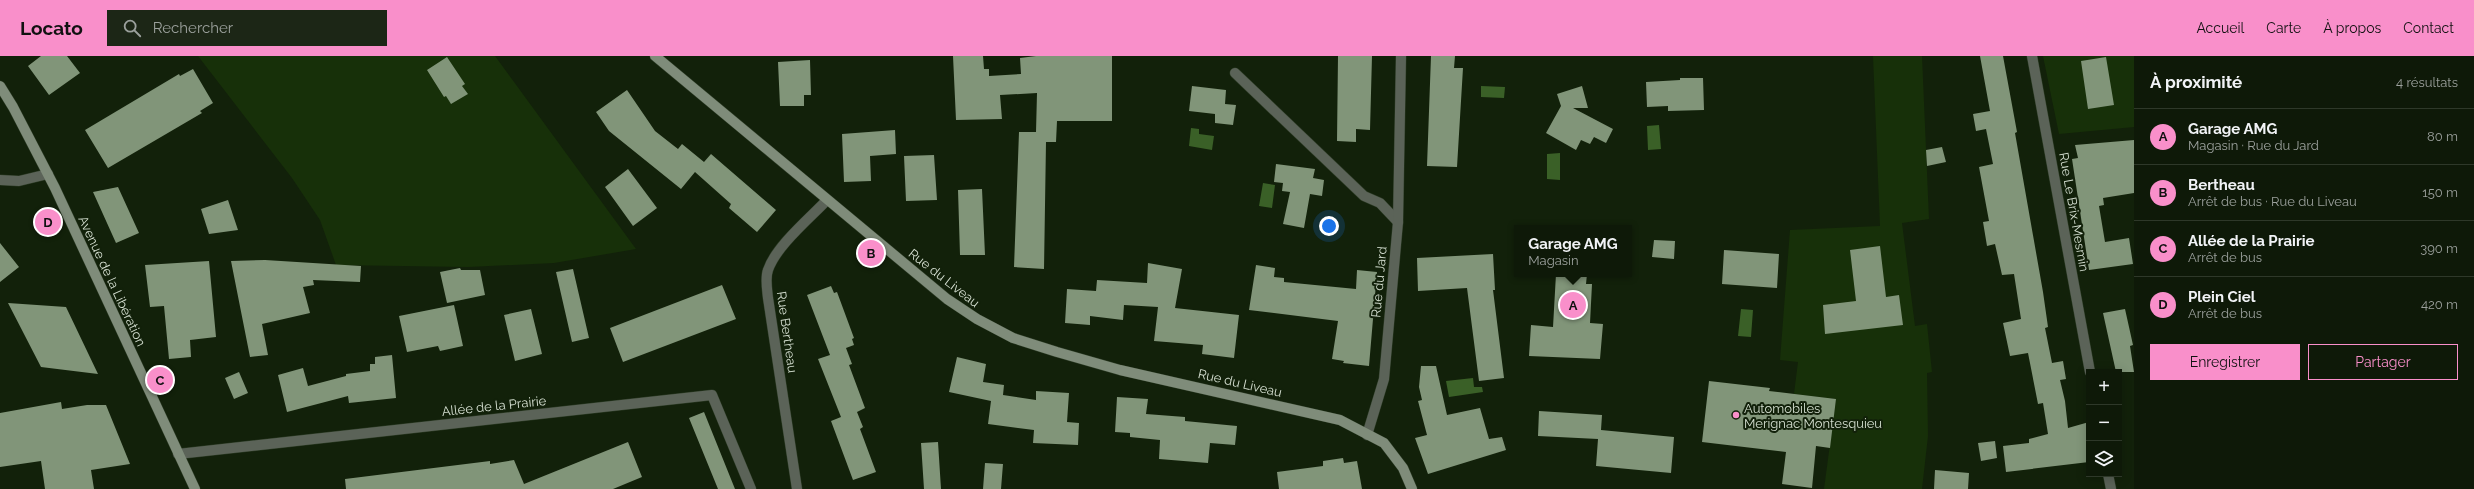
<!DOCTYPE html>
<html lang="fr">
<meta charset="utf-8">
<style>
body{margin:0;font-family:Raleway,sans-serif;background:#1c2616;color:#f1f3f6}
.controls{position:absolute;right:12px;bottom:12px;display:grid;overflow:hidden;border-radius:0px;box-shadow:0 2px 10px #0003}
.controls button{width:36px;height:36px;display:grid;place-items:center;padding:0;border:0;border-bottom:1px solid #2e3829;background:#0e1908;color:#f1f3f6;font:20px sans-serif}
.you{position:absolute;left:1329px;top:170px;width:14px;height:14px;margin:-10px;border:3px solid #fff;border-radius:50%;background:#1a73e8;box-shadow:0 0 0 6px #1a73e833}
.badge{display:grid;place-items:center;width:26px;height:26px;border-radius:50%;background:#f98fca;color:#111;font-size:13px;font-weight:700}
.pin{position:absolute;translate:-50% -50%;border:2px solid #fff;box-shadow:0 1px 4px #0006}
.popup{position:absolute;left:1514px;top:169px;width:118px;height:52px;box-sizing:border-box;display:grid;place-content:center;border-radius:0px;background:#0e1908;filter:drop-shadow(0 1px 3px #0005);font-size:13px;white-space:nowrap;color:#9ba09c}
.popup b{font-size:15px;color:#f1f3f6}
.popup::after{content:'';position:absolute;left:50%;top:100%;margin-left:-8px;border:8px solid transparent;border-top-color:#0e1908}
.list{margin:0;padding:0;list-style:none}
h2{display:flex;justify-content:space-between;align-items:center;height:52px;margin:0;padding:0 16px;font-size:17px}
h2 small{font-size:13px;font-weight:400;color:#9ba09c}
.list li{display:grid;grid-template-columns:26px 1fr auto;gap:12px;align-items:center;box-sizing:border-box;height:56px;padding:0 16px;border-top:1px solid #2e3829}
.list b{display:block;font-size:15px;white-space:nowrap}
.list p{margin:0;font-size:13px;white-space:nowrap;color:#9ba09c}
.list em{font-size:13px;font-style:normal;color:#9ba09c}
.actions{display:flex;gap:8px;padding:12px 16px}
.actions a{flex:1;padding:9px 0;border:1px solid #f98fca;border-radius:0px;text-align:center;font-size:14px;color:#f98fca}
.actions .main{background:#f98fca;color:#111}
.icon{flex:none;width:22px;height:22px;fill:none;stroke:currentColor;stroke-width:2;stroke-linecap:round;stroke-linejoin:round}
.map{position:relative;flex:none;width:2134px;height:433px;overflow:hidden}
header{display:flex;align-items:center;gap:24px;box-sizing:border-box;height:56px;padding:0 20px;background:#f98fca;color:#111}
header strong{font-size:19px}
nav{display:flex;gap:22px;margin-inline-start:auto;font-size:14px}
.search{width:280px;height:36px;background:#1c2616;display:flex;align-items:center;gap:10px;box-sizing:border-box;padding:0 14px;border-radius:0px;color:#9ba09c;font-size:15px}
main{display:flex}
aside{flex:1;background:#0e1908}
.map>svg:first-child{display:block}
</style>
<header>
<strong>Locato</strong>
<div class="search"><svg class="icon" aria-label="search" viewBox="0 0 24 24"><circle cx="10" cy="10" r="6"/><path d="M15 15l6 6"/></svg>Rechercher</div>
<nav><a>Accueil</a><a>Carte</a><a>À propos</a><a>Contact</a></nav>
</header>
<main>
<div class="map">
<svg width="2134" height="433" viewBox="0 0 2134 433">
<rect width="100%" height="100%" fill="#12210a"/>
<path fill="#173009" d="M 198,0 L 495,0 L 636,193 L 554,207 L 468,211 L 336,209 L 320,164 L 292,122 Z
M 1873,0 L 1922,0 L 1929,163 L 1902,167 L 1915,270 L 1927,268 L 1932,316 L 1927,317 L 1928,380 L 1922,433 L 1824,433 L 1836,343 L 1794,338 L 1798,306 L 1780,304 L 1790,174 L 1880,170 Z
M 2043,0 L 2134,0 L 2134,71 L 2059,78 Z"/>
<path fill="#3a6027" d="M 1481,30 L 1505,31 L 1504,42 L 1481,41 Z
M 1659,69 L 1661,93 L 1648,94 L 1647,70 Z
M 1191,72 L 1199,73 L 1199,78 L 1214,80 L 1212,94 L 1189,90 Z
M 1560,97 L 1560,124 L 1547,123 L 1547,98 Z
M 1263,127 L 1275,129 L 1272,152 L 1259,150 Z
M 1741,253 L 1753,254 L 1751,281 L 1738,280 Z
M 1473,322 L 1474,331 L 1482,331 L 1483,336 L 1449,341 L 1446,325 Z"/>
<path fill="#819579" d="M 41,0 L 67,0 L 80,17 L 49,39 L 28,10 Z
M 953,0 L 983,0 L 984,13 L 989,13 L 989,20 L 1021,18 L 1020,2 L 1036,0 L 1112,0 L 1112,65 L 1057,65 L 1056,86 L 1046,86 L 1044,213 L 1014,211 L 1019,76 L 1036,76 L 1037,37 L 1000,39 L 1002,63 L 956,64 Z
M 1338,0 L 1372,0 L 1370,74 L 1356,73 L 1356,86 L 1337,85 Z
M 1431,0 L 1455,0 L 1454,12 L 1463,12 L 1457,111 L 1427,110 Z
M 1980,0 L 2003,0 L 2017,76 L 2015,77 L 2043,236 L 2048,271 L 2045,272 L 2052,307 L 2063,305 L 2066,323 L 2060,324 L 2065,345 L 2068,372 L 2089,366 L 2089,406 L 2006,416 L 2003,390 L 2029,387 L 2029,383 L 2048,378 L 2043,347 L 2038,348 L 2028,297 L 2010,300 L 2003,267 L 2021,263 L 2014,218 L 2002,219 L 1995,188 L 1987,190 L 1983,166 L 1989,165 L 1979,111 L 1993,108 L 1986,73 L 1976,75 L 1973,58 L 1990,55 Z
M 447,1 L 465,28 L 462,30 L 468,38 L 451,48 L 446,40 L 444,41 L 427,14 Z
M 2106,1 L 2114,49 L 2088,53 L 2081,5 Z
M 810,4 L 811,39 L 804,39 L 804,50 L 780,50 L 778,6 Z
M 193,13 L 213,47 L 200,55 L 202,57 L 108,112 L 85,74 L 179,18 L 180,20 Z
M 1680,22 L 1703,22 L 1704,54 L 1668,55 L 1668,50 L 1647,51 L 1646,26 L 1680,24 Z
M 1192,30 L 1226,34 L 1225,48 L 1236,49 L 1233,69 L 1215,67 L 1215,58 L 1189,55 Z
M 1582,30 L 1588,52 L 1573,52 L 1613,73 L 1606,87 L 1594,81 L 1590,88 L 1581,84 L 1576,94 L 1546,77 L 1561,50 L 1557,38 Z
M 627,34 L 655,75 L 678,93 L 682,88 L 704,106 L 711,98 L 776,154 L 757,176 L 729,152 L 731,148 L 695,116 L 681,133 L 609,75 L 596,56 Z
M 895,74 L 896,98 L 870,100 L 871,125 L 844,126 L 842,78 Z
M 2134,84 L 2134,137 L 2103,142 L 2104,149 L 2099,150 L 2105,186 L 2129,182 L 2133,208 L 2089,214 L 2072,103 L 2078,102 L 2075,89 Z
M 1942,91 L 1946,106 L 1927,110 L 1926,94 Z
M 934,99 L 937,144 L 906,145 L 904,100 Z
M 1276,108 L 1315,113 L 1313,122 L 1324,124 L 1322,140 L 1310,138 L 1304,172 L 1283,168 L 1290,136 L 1282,135 L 1283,127 L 1274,126 Z
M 628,113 L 657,152 L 633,170 L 605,131 Z
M 118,131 L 139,177 L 116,187 L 93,136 Z
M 982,133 L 985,199 L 960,199 L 958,134 Z
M 228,144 L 238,174 L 209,178 L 201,153 Z
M 1654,184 L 1675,185 L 1674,203 L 1652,201 Z
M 0,187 L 19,211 L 0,226 Z
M 1880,190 L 1886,241 L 1899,239 L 1903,269 L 1825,278 L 1823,249 L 1856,245 L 1850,194 Z
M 1724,194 L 1779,198 L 1777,232 L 1722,228 Z
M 1493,198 L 1495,234 L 1493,234 L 1504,322 L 1479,325 L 1467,232 L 1418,235 L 1417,202 Z
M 265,204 L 361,210 L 360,226 L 313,224 L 314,229 L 303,231 L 310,257 L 262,268 L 268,299 L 250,301 L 231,205 Z
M 209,205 L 216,281 L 190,284 L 191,301 L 169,303 L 164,250 L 150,251 L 145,209 Z
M 1148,207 L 1182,213 L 1175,252 L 1239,259 L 1234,302 L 1202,298 L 1203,289 L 1154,285 L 1158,251 L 1124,249 L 1123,264 L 1090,260 L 1090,269 L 1065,267 L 1067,233 L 1096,235 L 1097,224 L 1147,227 Z
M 1256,209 L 1275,212 L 1274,221 L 1284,222 L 1284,226 L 1356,233 L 1357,214 L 1377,216 L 1369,310 L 1343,307 L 1344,305 L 1332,303 L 1338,265 L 1249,254 Z
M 460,212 L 461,214 L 480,214 L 485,239 L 447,247 L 440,216 Z
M 573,213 L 589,282 L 572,286 L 556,216 Z
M 1556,218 L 1587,218 L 1586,228 L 1592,228 L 1590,267 L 1603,268 L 1600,303 L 1529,300 L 1531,269 L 1553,271 Z
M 722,229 L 736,263 L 623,306 L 610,272 Z
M 831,230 L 834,237 L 837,236 L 854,282 L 852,283 L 854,289 L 846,292 L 852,308 L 849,309 L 865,352 L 857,356 L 863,371 L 860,373 L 876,416 L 853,424 L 831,365 L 841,361 L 818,303 L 830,299 L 807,239 Z
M 8,247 L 66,251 L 98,318 L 41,311 Z
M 454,249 L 463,290 L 440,295 L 438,290 L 407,296 L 399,260 Z
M 531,253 L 542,298 L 515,305 L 504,259 Z
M 2125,253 L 2133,289 L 2130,290 L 2134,316 L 2116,316 L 2103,257 Z
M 392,299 L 396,342 L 349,347 L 348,340 L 287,356 L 278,319 L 303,312 L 308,330 L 346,320 L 346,318 L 370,315 L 370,308 L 375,308 L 375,301 Z
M 957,301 L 986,308 L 983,326 L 1004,329 L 1003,339 L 1036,344 L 1036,335 L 1069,337 L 1067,366 L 1079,367 L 1078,389 L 1033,387 L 1034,374 L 988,368 L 991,345 L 949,336 Z
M 1421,310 L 1436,310 L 1447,359 L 1480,352 L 1489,383 L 1502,381 L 1506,394 L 1428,418 L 1415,382 L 1427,379 L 1418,345 L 1422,344 L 1419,331 Z
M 239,316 L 248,337 L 234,343 L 225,322 Z
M 1709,325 L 1770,332 L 1769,335 L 1836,343 L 1830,392 L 1816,390 L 1812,432 L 1782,428 L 1786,396 L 1702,386 Z
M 1117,341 L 1148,343 L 1146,358 L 1185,361 L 1185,365 L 1237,370 L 1235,389 L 1210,387 L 1208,407 L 1159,403 L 1160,384 L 1130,381 L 1130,377 L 1115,376 Z
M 61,346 L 62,353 L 87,349 L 106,349 L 130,408 L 91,414 L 94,433 L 45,433 L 41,405 L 0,411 L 0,357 Z
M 1539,355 L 1602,359 L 1601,374 L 1674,381 L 1671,417 L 1596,410 L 1598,383 L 1538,380 Z
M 704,356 L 735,433 L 718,433 L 689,362 Z
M 1995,385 L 1997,402 L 1981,405 L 1978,387 Z
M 628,386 L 642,421 L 613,433 L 346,433 L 345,423 L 490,405 L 490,408 L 514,404 L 524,428 Z
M 938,386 L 941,433 L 924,433 L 921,387 Z
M 1343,402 L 1344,407 L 1357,405 L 1362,433 L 1279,433 L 1277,416 L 1323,410 L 1323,405 Z
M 985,407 L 1003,408 L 1001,433 L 983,433 Z
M 1935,414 L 1969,417 L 1968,433 L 1934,433 Z"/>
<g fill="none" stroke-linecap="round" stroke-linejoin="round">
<g stroke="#2d3c26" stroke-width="11">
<path id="lane" d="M 1235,17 L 1364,140 L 1380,147 L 1398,166
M 0,124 L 19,125 L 48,118
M 178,398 L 712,339 L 751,433"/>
</g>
<g stroke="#2d3c26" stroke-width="11">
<path id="street" d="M 2032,0 L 2090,316
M 1367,379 L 1384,323 L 1398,166 L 1401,0
M 2108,418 L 2111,433
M 797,433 L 768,242 C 767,233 765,222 768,214 C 776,190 810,162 827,144"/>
</g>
<g stroke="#2d3c26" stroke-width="11">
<path id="secondary" d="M 655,0 L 947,243 L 977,263 L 1013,282 L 1057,296 L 1120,314 L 1340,364 L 1384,387 L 1403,412 L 1412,433
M 0,30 L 13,51 L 55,132 L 195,433"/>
</g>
<use href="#lane" stroke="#5b6358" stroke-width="10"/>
<use href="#street" stroke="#5b6358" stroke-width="10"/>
<use href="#secondary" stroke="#7f8c7a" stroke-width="10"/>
</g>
<circle fill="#f98fca" stroke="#12210a" stroke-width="1.5" cx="1736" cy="359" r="4"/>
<g text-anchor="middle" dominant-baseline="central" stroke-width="4" stroke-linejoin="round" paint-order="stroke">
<g font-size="13" fill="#d5dfd1" stroke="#12210a">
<text transform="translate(2074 156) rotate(80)">Rue Le Brix-Mesmin</text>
<text transform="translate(944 222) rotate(38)">Rue du Liveau</text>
<text transform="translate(112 225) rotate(65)">Avenue de la Libération</text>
<text transform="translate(1379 226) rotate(-85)">Rue du Jard</text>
<text transform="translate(787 276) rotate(82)">Rue Bertheau</text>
<text transform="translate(1240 327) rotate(13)">Rue du Liveau</text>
<text transform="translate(494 350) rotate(-6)">Allée de la Prairie</text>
</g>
<g font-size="13" fill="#d5dfd1" stroke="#12210a" text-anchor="start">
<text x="1744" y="352">Automobiles<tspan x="1744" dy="15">Merignac Montesquieu</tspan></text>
</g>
</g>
</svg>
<div class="controls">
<button>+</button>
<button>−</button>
<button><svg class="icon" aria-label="layers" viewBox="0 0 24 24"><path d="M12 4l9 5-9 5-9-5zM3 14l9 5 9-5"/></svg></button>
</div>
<div class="you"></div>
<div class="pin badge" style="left:1573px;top:249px">A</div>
<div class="popup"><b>Garage AMG</b>Magasin</div>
<div class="pin badge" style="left:871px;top:197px">B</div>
<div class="pin badge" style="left:160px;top:324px">C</div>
<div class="pin badge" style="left:48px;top:166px">D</div>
</div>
<aside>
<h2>À proximité<small>4 résultats</small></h2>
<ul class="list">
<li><span class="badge">A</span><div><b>Garage AMG</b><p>Magasin · Rue du Jard</p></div><em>80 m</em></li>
<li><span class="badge">B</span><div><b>Bertheau</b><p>Arrêt de bus · Rue du Liveau</p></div><em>150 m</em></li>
<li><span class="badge">C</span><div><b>Allée de la Prairie</b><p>Arrêt de bus</p></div><em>390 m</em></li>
<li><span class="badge">D</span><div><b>Plein Ciel</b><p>Arrêt de bus</p></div><em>420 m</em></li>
</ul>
<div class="actions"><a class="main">Enregistrer</a><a>Partager</a></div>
</aside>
</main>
